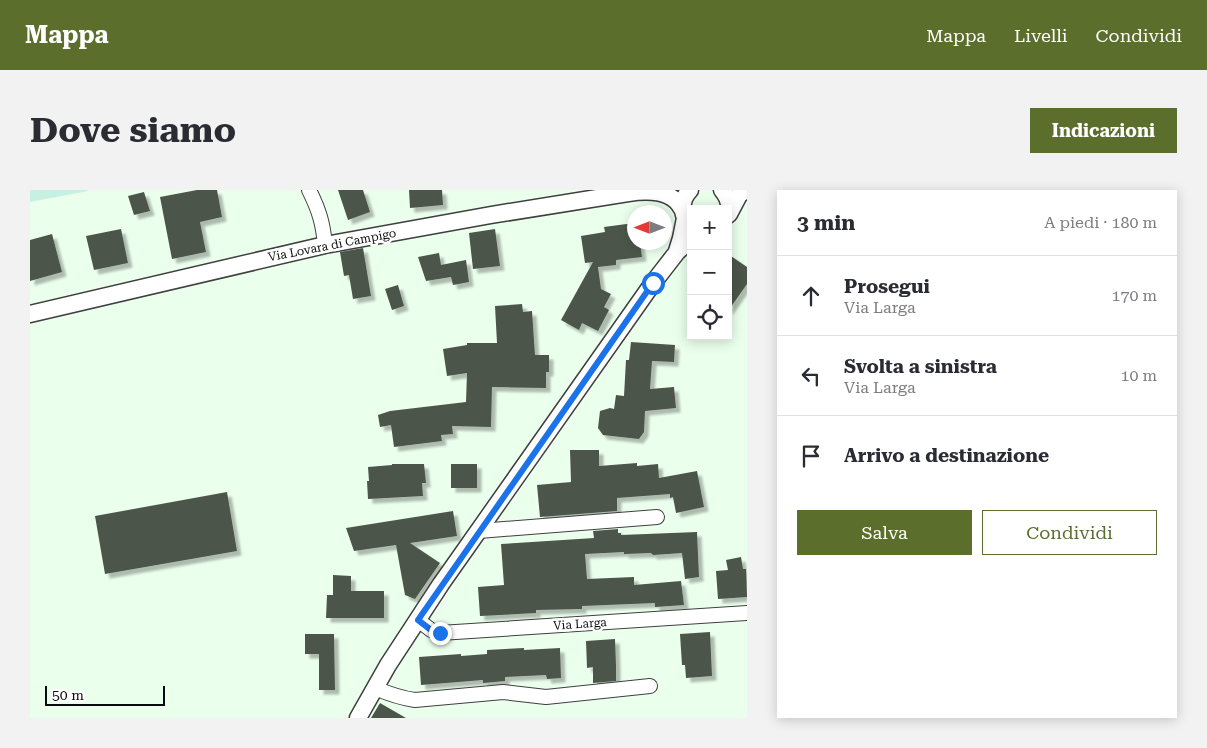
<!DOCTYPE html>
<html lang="it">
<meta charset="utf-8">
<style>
body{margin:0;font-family:"Roboto Serif",serif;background:#f2f2f3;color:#2b2b33}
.controls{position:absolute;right:15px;top:15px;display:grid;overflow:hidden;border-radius:0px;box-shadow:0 2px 12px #0003}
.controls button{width:45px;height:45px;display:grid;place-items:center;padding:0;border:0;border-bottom:1px solid #e1e1e2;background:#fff;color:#2b2b33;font:25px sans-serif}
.compass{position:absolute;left:597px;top:15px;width:45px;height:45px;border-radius:50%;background:#fff;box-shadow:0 2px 12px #0003;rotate:270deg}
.scale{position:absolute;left:15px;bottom:12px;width:120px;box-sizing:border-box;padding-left:5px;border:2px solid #0c0c0c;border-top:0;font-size:14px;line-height:18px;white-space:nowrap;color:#0c0c0c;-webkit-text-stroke:4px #fff;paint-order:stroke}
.stop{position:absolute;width:15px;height:15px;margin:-11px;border:4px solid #1a73e8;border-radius:50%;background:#fff}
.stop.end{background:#1a73e8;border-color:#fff;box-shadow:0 1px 5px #0008}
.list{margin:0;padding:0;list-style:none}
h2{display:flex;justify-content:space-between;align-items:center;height:65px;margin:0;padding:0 20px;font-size:21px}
h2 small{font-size:16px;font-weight:400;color:#7c7c81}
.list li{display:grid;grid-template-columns:32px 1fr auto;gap:15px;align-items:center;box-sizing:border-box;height:80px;padding:0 20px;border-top:1px solid #e1e1e2}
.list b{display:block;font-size:19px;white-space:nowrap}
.list p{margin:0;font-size:16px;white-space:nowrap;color:#7c7c81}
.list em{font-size:16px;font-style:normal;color:#7c7c81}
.actions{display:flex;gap:10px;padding:15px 20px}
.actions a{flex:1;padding:11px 0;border:1px solid #5b6e2b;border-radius:0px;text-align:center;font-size:18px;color:#5b6e2b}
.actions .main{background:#5b6e2b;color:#fff}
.icon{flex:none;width:28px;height:28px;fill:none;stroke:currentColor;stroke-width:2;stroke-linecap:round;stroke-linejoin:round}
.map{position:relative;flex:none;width:717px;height:528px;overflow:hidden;border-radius:0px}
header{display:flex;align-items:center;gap:30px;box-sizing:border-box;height:70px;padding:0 25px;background:#5b6e2b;color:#fff}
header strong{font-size:24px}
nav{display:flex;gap:28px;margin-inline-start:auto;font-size:18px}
.intro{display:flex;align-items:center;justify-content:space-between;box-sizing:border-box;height:120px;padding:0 30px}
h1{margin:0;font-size:35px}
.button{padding:12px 22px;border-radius:0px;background:#5b6e2b;color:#fff;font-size:18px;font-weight:700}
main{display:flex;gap:30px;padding:0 30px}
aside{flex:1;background:#fff;border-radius:0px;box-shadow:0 2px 12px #0003}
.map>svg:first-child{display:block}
</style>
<header>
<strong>Mappa</strong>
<nav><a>Mappa</a><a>Livelli</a><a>Condividi</a></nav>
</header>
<div class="intro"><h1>Dove siamo</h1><a class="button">Indicazioni</a></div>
<main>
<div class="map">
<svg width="717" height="528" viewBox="0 0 717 528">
<defs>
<filter id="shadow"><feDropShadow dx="4.5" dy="4.5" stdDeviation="1" flood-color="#0004"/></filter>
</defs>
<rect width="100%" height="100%" fill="#ebffed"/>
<path fill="#c6f1e2" d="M 0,0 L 57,0 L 58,1 L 0,12 Z"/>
<path fill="#4c5548" filter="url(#shadow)" d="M 167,0 L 187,0 L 192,27 L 170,32 L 176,62 L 142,69 L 130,7 Z
M 308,0 L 333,0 L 340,22 L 318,30 Z
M 379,0 L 412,0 L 413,15 L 380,18 Z
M 114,2 L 120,21 L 104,25 L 98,6 Z
M 604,33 L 604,52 L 610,52 L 612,67 L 586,70 L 586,75 L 568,77 L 571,99 L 581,104 L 574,117 L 579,120 L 568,141 L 552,133 L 549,140 L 531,130 L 563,72 L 555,73 L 551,46 L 575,42 L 574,37 Z
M 91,39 L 98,73 L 64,80 L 56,46 Z
M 465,39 L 470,76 L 443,79 L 439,43 Z
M 22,44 L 32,82 L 0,91 L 0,50 Z
M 333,58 L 341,106 L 323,109 L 319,85 L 314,86 L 310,62 Z
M 409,63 L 411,75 L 436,70 L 439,92 L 423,95 L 421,87 L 396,91 L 388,67 Z
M 698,64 L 717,77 L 717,94 L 698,121 Z
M 368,95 L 374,116 L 362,120 L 355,99 Z
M 492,114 L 493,122 L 502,121 L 505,165 L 519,165 L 519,182 L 516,182 L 516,198 L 462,197 L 461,237 L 422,236 L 423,244 L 411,245 L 412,251 L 364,257 L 361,235 L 350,237 L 348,225 L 360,221 L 436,212 L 437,183 L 417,186 L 413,159 L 437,155 L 437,153 L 467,153 L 465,116 Z
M 601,152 L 645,155 L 644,172 L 622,171 L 620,199 L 644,197 L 646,218 L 615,221 L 614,242 L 609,249 L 573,245 L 568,238 L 570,221 L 580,218 L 584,219 L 586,205 L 594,206 L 596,170 L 599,170 Z
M 540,260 L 569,260 L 569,276 L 607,273 L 607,276 L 628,274 L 629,288 L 667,281 L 674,317 L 646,323 L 643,307 L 640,308 L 640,304 L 587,308 L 587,321 L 510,327 L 507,295 L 541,292 Z
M 362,274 L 394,274 L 396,293 L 392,293 L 393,306 L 338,309 L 337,291 L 339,291 L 338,277 L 362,275 Z
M 421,274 L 447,274 L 447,298 L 421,298 Z
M 197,302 L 207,361 L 75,384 L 65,326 Z
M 423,321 L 427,346 L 380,353 L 410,373 L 385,409 L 375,405 L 366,355 L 324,361 L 316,338 Z
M 588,339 L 588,343 L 591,343 L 591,345 L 667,342 L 669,387 L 655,389 L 652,363 L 623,365 L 621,363 L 594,364 L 594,362 L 555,364 L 557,389 L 604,387 L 604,395 L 651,391 L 654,415 L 625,417 L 625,413 L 552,416 L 552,419 L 506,420 L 506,423 L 450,426 L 448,397 L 474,395 L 471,354 L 564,348 L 563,341 Z
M 711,367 L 713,379 L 716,379 L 717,407 L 688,409 L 686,381 L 698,380 L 696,370 Z
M 303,385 L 321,386 L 321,401 L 354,401 L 354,428 L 296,428 L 297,405 L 303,405 Z
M 680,442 L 682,486 L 656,488 L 655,475 L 652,475 L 650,444 Z
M 275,444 L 304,444 L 305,500 L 289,500 L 289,464 L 275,464 Z
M 585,449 L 586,476 L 586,491 L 563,493 L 563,477 L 557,478 L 556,451 Z
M 494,458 L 494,460 L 530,458 L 531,488 L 517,489 L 516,485 L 475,487 L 475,491 L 453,493 L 453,490 L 391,495 L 389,467 L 431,464 L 431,466 L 457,464 L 457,460 Z
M 350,513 L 376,528 L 341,528 Z"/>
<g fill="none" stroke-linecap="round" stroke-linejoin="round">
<g stroke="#3f3f3f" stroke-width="16">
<path id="minor" d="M 279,0 C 289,20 293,33 295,55
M 449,341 L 627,327
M 388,430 L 401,440 L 410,443 L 717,423
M 345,498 C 359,504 370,508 385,510 L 473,502 L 516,507 L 620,496"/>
</g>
<g stroke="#3f3f3f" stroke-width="19">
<path id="tertiary" d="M 692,0 C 699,8 701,16 698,25
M 699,24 L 709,5 L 716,0
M 654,25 C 651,16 653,7 660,0
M 647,61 L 651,48 L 655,28
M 0,124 L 295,55 L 461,25 L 598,3 C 617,0 643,0 652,19
M 328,528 L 358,475 L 411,394 L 623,93 L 647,62 L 661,49"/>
</g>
<use href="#minor" stroke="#fff" stroke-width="14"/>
<use href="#tertiary" stroke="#fff" stroke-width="16"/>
</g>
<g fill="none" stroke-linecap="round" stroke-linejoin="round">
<path stroke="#1a73e8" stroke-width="6" d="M 410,443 L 401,440 L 388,430 L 623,93"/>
</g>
<g text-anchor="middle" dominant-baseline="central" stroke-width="5" stroke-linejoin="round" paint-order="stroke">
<g font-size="12" fill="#0c0c0c" stroke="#fff">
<text transform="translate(302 55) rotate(-11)">Via Lovara di Campigo</text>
<text transform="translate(550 434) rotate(-4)">Via Larga</text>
</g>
</g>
</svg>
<div class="controls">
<button>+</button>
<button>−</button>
<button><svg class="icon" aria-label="locate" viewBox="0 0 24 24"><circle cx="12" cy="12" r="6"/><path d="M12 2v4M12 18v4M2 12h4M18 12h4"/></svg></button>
</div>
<svg class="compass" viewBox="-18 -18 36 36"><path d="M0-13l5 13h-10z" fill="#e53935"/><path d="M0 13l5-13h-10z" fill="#7c7c81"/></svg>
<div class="scale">50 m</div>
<div class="stop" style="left:623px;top:93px"></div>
<div class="stop end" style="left:410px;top:443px"></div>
</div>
<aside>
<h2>3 min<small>A piedi · 180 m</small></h2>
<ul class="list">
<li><svg class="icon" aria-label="ahead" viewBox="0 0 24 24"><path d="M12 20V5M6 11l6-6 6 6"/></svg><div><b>Prosegui</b><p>Via Larga</p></div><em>170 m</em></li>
<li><svg class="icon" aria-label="left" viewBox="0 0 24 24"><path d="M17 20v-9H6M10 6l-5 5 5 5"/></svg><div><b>Svolta a sinistra</b><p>Via Larga</p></div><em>10 m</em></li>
<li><svg class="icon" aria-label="arrive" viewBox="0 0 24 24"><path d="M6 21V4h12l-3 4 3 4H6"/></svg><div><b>Arrivo a destinazione</b></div></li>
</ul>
<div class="actions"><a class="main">Salva</a><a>Condividi</a></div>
</aside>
</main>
